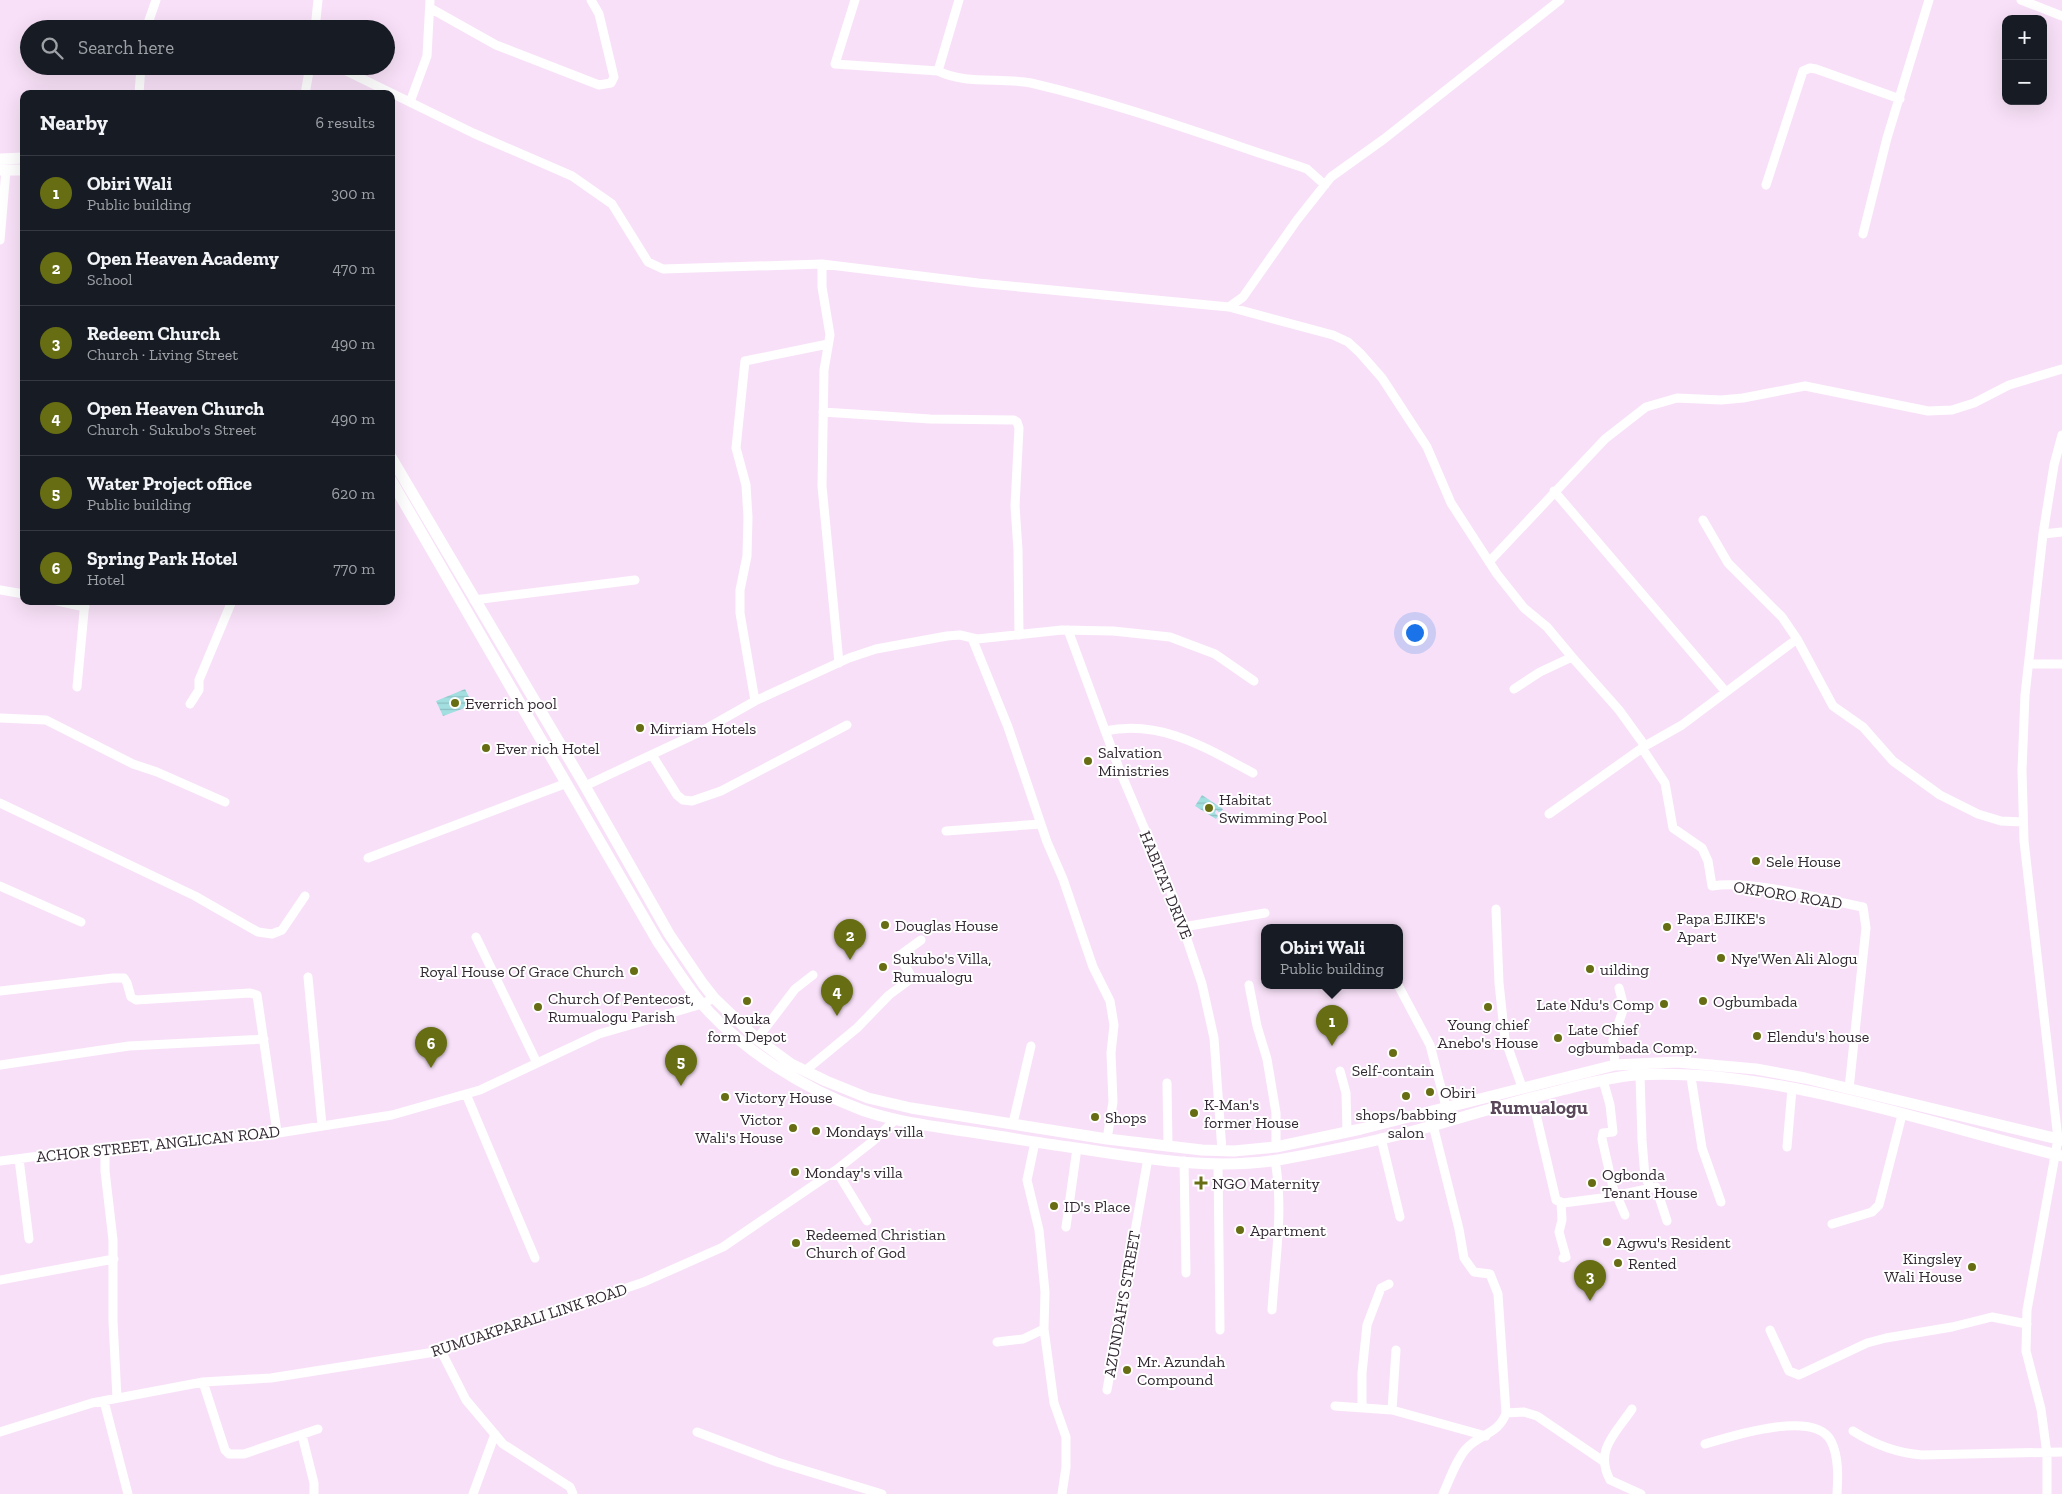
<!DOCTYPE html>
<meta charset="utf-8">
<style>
body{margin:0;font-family:"Zilla Slab",serif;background:#242831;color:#f1f3f6}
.controls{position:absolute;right:15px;top:15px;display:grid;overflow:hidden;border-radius:10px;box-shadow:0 5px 20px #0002}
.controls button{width:45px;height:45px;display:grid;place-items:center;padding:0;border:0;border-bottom:1px solid #363941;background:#171b24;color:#f1f3f6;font:25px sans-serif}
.you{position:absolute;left:1414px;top:632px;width:18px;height:18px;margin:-12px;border:4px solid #fff;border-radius:50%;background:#1a73e8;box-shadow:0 0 0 8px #1a73e833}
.badge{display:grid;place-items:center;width:32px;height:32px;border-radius:50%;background:#666d13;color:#fff;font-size:16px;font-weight:700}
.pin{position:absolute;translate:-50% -41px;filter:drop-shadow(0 1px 2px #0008)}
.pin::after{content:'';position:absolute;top:26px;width:18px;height:15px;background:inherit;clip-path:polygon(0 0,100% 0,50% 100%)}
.popup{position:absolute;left:1261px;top:924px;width:142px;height:65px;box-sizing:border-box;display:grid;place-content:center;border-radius:10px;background:#171b24;filter:drop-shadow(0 1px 4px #0005);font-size:16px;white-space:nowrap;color:#9ea1a6}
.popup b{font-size:19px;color:#f1f3f6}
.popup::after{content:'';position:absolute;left:50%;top:100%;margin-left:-10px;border:10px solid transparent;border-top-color:#171b24}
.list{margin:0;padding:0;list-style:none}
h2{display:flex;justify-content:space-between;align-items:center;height:65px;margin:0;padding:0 20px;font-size:21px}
h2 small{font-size:16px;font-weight:400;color:#9ea1a6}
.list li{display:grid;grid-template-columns:32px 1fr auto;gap:15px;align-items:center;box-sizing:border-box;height:75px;padding:0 20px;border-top:1px solid #363941}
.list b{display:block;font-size:19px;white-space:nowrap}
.list p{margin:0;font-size:16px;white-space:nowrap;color:#9ea1a6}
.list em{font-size:16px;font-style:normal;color:#9ea1a6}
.icon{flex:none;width:28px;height:28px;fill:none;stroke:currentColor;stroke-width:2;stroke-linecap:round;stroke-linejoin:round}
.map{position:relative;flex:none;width:2062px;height:1494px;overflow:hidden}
.search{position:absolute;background:#171b24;box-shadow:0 5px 20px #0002;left:20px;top:20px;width:375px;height:55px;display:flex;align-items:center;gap:12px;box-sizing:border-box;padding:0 18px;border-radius:28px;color:#9ea1a6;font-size:19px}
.panel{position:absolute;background:#171b24;box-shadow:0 5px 20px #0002;left:20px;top:90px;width:375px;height:515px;border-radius:10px}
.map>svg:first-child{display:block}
</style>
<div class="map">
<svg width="2062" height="1494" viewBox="0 0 2062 1494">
<defs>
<pattern id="water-rules" width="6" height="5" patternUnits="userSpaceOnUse" patternTransform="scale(1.25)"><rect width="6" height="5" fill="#a3dfe1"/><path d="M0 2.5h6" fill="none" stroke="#8dc0c2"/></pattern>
</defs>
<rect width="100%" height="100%" fill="#f8e1f8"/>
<path fill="url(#water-rules)" d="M 465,689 L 473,705 L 443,716 L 436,701 Z
M 1202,795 L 1223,809 L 1220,813 L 1216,810 L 1215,813 L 1218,816 L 1216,819 L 1195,806 Z"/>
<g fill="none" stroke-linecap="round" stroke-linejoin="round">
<path stroke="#fff" stroke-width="9" d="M 855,0 L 835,64 L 938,71
M 959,0 L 938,71 C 966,85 1000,77 1031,83 C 1125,105 1216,139 1307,169 L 1325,185
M 2021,0 L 2062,16
M 430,8 L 496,45 L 599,85 L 611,83 L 614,77 L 599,14 L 591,0
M 146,29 L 156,0
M 315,29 L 318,0
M 336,66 L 473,133 L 572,176 L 612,204 L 648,262 L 663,269 L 822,264 L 978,283 L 1229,307 L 1333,335 L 1348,342 L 1360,353 L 1382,378 L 1427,447 L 1451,503 L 1497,574 L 1524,608 L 1547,627 L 1572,657 L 1540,672 L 1514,689
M 139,94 L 141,66
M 305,94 L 310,66
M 410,102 L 427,56 L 430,0
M 1766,185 L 1803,71 L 1810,68 L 1816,69 L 1900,99
M 1863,234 L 1887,138 L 1929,0
M 0,240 L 6,170
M 822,264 L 822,287 L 830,335 L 824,370 L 822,486 L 839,663
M 1229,307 L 1243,297 L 1297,220 L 1331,177 L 1384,139 L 1560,0
M 823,412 L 930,419 L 1014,420 L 1017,422 L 1019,428 L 1015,506 L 1018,550 L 1019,635
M 1554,491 L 1726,692
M 2043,534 L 2062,532
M 1489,562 L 1605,439 L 1646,407 L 1677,398 L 1721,400 L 1743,398 L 1805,386 L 1928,411 L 1952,410 L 1974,403 L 2009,385 L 2062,369
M 0,590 L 24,594
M 474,600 L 635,580
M 57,601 L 85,607
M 1068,630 L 1120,771 L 1170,889 L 1202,984 L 1214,1038 L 1222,1151
M 972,638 L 1008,727 L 1047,842 L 1063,879 L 1093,967 L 1110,1001 L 1114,1025 L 1111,1053 L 1113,1102 L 1107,1139
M 1797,639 L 1833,706 L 1863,727 L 1893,761 L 1940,795 L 1978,814 L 2001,821 L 2023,822
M 1572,657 L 1619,710 L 1645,746 L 1682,725 L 1797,639 L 1782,617 L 1728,563 L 1703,520
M 2029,664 L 2062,664
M 77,687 L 85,601
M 755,701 L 740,613 L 740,590 L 747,556 L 748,517 L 746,485 L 736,448 L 745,361 L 828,344
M 190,704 L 199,690 L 199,680 L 232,601
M 0,718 L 46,720 L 133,764 L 157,772 L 225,802
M 1105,731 C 1161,719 1206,748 1253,773
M 1642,748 L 1665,783 L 1673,828 L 1702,848 L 1708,861 L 1712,886 C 1754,880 1821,899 1863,907 L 1866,928 L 1849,1089
M 652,755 L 677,795 L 683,800 L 692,801 L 721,791 L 847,725
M 585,786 L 702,731 L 755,701 L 849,658 L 876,649 L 947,636 L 960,635 L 977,639 L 1062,630 L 1113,631 L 1170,637 L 1215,654 L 1254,681
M 0,803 L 195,896 L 258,932 L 272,934 L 282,930 L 305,896
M 1549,814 L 1645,746
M 946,831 L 1041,824
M 368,858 L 567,783
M 0,886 L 81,922
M 1496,909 L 1499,983 L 1505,1039 L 1522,1087
M 1183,927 L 1265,913
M 476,937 L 537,1063
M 308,977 L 322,1125
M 1249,985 L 1257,1026 L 1267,1059 L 1276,1113 L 1276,1147
M 1398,985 L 1430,1045 L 1446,1107
M 0,991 L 113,978 L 124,978 L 127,983 L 131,997 L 136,1000 L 250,993 L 257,995 L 277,1132
M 757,1039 L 795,989 L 813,975
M 0,1065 L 129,1046 L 264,1039
M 1615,1065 L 1613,1040 L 1624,1007 L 1619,988
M 806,1070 L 857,1028 L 889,995 L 908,981 L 910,974 L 899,956 L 921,940
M 1340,1071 L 1346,1093 L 1347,1132
M 1640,1075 L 1642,1140 L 1645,1177 L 1651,1188
M 1691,1077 L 1702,1148 L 1721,1202
M 1603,1080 L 1610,1105 L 1613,1132 L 1603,1133 L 1602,1139 L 1615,1196
M 1167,1083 L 1168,1146
M 466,1094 L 535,1258
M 1532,1097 L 1556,1200 L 1563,1203 L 1610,1197 L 1656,1187 L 1667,1221
M 1013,1123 L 1031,1046
M 1433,1125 L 1459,1229 L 1464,1258 L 1474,1272 L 1490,1274 L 1498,1294 L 1506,1413 C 1500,1432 1482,1434 1469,1446 C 1458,1455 1449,1481 1443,1494
M 1381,1138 L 1400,1217
M 1787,1147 L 1792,1089
M 105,1148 L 105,1171 L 113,1240 L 113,1321 L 117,1398
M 19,1159 L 29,1239
M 0,1161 L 126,1145 L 171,1145 L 212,1139 L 253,1137 L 392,1115 L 480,1090 L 599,1034 L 702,1004 L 714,998
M 1184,1161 L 1186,1273
M 1218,1164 L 1220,1330
M 836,1170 L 867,1221
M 1617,1196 L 1625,1215
M 1561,1202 L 1562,1220 L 1559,1232 L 1566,1257 L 1563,1258
M 1832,1224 L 1872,1212 L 1879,1205 L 1902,1115
M 1066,1227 L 1077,1148
M 0,1280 L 114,1259
M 1272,1310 C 1275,1261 1284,1209 1275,1160
M 1044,1329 L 1054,1403 L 1066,1437 L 1066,1467 L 1062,1494
M 1770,1330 L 1789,1371 L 1799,1375 L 1867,1343 L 1886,1338 L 1952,1327 L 1992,1317 L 2027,1324
M 997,1342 L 1023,1339 L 1044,1329 L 1045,1292 L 1039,1230 L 1027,1180 L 1035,1142
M 441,1351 L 466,1400 L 503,1444 L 570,1487 L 573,1494
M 203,1382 L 225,1450 L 229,1454 L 244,1454 L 318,1429
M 1107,1390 L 1148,1158
M 104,1401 L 128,1494
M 1335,1406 L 1392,1410 L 1486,1436
M 1362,1407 L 1362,1373 L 1367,1325 L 1381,1288 L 1389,1284
M 1632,1409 C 1616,1433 1594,1450 1610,1480 L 1641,1494
M 1392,1410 L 1396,1350
M 1506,1413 L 1524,1412 L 1537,1416 L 1603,1461
M 1853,1431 C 1875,1445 1896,1453 1922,1455 L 2062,1452
M 0,1432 L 92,1403 L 203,1382 L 271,1378 L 441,1351 L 644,1282 L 723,1247 L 836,1170 L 873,1141 L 895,1120
M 697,1432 L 777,1462 L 882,1494
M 302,1435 L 314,1483 L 314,1494
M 1705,1444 C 1732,1436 1815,1409 1831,1441 C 1839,1457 1838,1477 1837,1494
M 473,1494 L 495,1434
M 2047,1494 L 2047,1454 L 2041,1409 L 2026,1351 L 2027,1310 L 2058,1139 L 2024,841 L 2022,770 L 2025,695 L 2043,534 L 2054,465 L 2062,435"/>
<path stroke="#fff" stroke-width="11" d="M 0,159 L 24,158
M 0,170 L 24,170
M 391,457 L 585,786 L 669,934 L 703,984 L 714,998 L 757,1039 L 791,1064 L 826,1081 L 868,1098 L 911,1108 L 1107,1139 L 1202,1150 L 1234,1151 L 1276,1147 L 1361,1129 L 1615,1065 L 1677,1062 L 1756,1069 L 1805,1078 L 2062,1140
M 391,480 L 658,942 C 672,962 685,984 701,1003 C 743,1051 803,1088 862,1110 C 893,1121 926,1125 957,1130 C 995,1135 1032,1142 1069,1147 C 1137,1157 1209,1171 1278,1160 C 1329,1151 1382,1140 1432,1126 C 1475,1113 1518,1101 1562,1090 C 1586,1084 1610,1077 1636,1075 C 1773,1067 1929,1124 2062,1156"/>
</g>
<g fill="#666d13" stroke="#fff" stroke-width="2">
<circle cx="455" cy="703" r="5"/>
<circle cx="640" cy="728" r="5"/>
<circle cx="486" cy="748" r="5"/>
<circle cx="1088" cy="761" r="5"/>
<circle cx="1209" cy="808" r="5"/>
<circle cx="1756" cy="861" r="5"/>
<circle cx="885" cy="925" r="5"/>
<circle cx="1667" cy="927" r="5"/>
<circle cx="1721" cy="958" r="5"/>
<circle cx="883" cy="967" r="5"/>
<circle cx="1590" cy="969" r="5"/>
<circle cx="634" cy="971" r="5"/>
<circle cx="747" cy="1001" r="5"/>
<circle cx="1703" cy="1001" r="5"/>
<circle cx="1664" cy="1004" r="5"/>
<circle cx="538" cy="1007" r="5"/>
<circle cx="1488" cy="1007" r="5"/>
<circle cx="1757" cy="1036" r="5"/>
<circle cx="1558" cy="1038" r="5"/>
<circle cx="1393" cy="1053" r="5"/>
<circle cx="1430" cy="1092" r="5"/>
<circle cx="1406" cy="1096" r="5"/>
<circle cx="725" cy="1097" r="5"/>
<circle cx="1194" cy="1113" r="5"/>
<circle cx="1095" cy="1117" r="5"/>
<circle cx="793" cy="1128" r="5"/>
<circle cx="816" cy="1131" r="5"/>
<circle cx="795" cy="1172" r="5"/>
<path d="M1198.5 1175.5h5v5h5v5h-5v5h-5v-5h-5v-5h5z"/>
<circle cx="1592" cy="1183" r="5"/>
<circle cx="1054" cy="1206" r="5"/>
<circle cx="1240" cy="1230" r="5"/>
<circle cx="1607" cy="1242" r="5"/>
<circle cx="796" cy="1243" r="5"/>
<circle cx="1618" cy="1263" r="5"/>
<circle cx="1972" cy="1267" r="5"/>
<circle cx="1127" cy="1370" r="5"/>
</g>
<g text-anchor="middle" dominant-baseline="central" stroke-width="4" stroke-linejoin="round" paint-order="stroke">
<g font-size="16" fill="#332a33" stroke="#fff" text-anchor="start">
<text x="465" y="703">Everrich pool</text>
<text x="650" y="728">Mirriam Hotels</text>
<text x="496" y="748">Ever rich Hotel</text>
<text x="1098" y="752">Salvation<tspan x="1098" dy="18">Ministries</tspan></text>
<text x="1219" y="799">Habitat<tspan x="1219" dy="18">Swimming Pool</tspan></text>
<text x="1766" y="861">Sele House</text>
<text x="1677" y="918">Papa EJIKE's<tspan x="1677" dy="18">Apart</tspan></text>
<text x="895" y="925">Douglas House</text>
<text x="893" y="958">Sukubo's Villa,<tspan x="893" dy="18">Rumualogu</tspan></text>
<text x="1731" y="958">Nye'Wen Ali Alogu</text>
<text x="1600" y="969">uilding</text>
<text x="624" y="971" text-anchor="end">Royal House Of Grace Church</text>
<text x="548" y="998">Church Of Pentecost,<tspan x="548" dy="18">Rumualogu Parish</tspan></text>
<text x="1713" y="1001">Ogbumbada</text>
<text x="1654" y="1004" text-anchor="end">Late Ndu's Comp</text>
<text x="747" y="1018" text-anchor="middle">Mouka<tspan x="747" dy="18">form Depot</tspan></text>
<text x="1488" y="1024" text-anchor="middle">Young chief<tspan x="1488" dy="18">Anebo's House</tspan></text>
<text x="1568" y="1029">Late Chief<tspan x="1568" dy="18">ogbumbada Comp.</tspan></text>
<text x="1767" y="1036">Elendu's house</text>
<text x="1393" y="1070" text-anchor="middle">Self-contain</text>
<text x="1440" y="1092">Obiri</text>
<text x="735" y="1097">Victory House</text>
<text x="1204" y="1104">K-Man's<tspan x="1204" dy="18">former House</tspan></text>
<text x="1406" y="1114" text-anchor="middle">shops/babbing<tspan x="1406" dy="18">salon</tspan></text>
<text x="1105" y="1117">Shops</text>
<text x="783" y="1119" text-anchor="end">Victor<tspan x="783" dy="18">Wali's House</tspan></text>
<text x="826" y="1131">Mondays' villa</text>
<text x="805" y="1172">Monday's villa</text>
<text x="1602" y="1174">Ogbonda<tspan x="1602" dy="18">Tenant House</tspan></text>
<text x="1212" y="1183">NGO Maternity</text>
<text x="1064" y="1206">ID's Place</text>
<text x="1250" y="1230">Apartment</text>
<text x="806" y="1234">Redeemed Christian<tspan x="806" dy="18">Church of God</tspan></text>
<text x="1617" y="1242">Agwu's Resident</text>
<text x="1962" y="1258" text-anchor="end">Kingsley<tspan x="1962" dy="18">Wali House</tspan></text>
<text x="1628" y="1263">Rented</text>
<text x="1137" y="1361">Mr. Azundah<tspan x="1137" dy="18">Compound</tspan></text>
</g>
<g font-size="16" fill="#332a33" stroke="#fff">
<text transform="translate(1166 885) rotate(68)">HABITAT DRIVE</text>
<text transform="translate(1788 895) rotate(9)">OKPORO ROAD</text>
<text transform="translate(158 1144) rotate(-6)">ACHOR STREET, ANGLICAN ROAD</text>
<text transform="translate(1122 1304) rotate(-80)">AZUNDAH'S STREET</text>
<text transform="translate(529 1320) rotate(-18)">RUMUAKPARALI LINK ROAD</text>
</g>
<g font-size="19" font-weight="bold" fill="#5a485a" stroke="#fff">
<text x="1539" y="1107">Rumualogu</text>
</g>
</g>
</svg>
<div class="controls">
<button>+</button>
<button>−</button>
</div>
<div class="you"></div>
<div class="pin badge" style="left:1332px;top:1046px">1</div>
<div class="popup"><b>Obiri Wali</b>Public building</div>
<div class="pin badge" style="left:850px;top:960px">2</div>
<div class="pin badge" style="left:1590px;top:1301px">3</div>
<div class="pin badge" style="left:837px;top:1016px">4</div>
<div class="pin badge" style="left:681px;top:1086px">5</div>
<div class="pin badge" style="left:431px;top:1068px">6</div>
<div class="search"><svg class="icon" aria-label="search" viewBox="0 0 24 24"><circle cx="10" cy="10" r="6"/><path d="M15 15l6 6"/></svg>Search here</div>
<section class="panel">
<h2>Nearby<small>6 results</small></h2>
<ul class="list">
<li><span class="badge">1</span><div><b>Obiri Wali</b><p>Public building</p></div><em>300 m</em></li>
<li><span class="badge">2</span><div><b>Open Heaven Academy</b><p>School</p></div><em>470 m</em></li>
<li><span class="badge">3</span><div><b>Redeem Church</b><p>Church · Living Street</p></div><em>490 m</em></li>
<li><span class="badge">4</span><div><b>Open Heaven Church</b><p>Church · Sukubo's Street</p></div><em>490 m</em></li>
<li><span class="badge">5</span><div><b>Water Project office</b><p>Public building</p></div><em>620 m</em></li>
<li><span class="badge">6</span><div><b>Spring Park Hotel</b><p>Hotel</p></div><em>770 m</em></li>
</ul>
</section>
</div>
